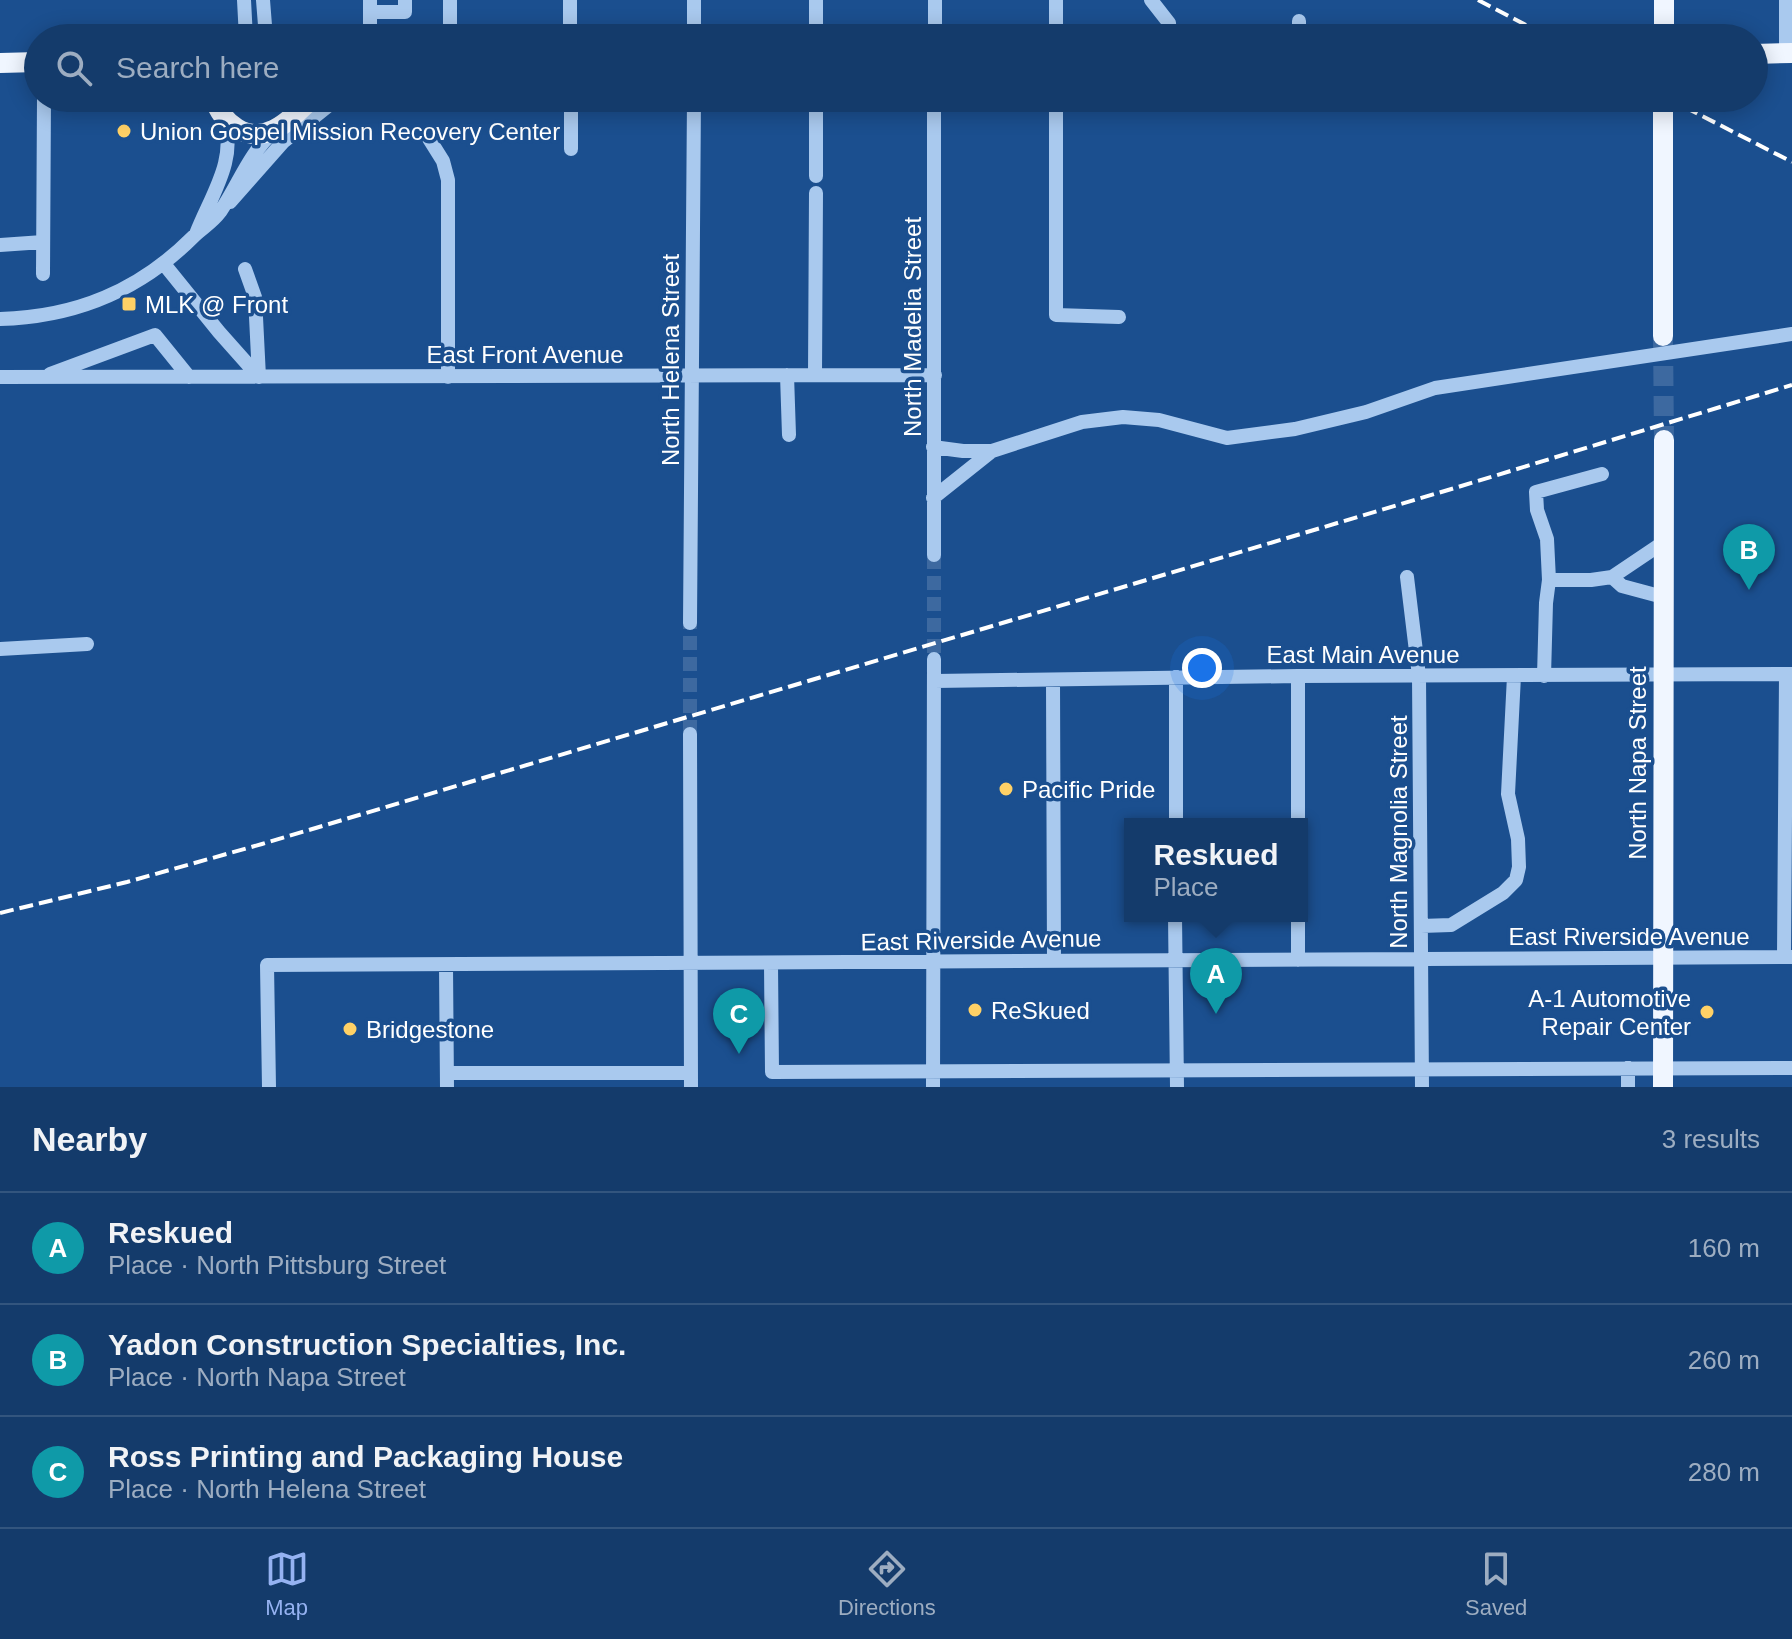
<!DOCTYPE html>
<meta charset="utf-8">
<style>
body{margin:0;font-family:Arial,sans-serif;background:#1d4271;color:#f1f3f6}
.you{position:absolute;left:1202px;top:668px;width:28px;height:28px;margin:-20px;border:6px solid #fff;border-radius:50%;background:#1a73e8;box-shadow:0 0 0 12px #1a73e833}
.badge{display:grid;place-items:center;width:52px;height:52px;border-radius:50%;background:#95b2f1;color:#fff;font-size:26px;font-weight:700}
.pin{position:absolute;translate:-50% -66px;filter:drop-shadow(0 2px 4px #0008)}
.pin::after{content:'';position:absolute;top:42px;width:28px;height:24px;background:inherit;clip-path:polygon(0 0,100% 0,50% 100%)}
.popup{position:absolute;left:1124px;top:818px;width:184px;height:104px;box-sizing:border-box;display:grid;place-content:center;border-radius:0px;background:#143b6b;filter:drop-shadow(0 2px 6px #0005);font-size:26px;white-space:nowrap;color:#9dadc1}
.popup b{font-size:30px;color:#f1f3f6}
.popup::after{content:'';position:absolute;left:50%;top:100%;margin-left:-16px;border:16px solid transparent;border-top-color:#143b6b}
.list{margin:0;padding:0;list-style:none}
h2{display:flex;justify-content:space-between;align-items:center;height:104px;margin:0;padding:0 32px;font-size:34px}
h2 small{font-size:26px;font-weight:400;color:#9dadc1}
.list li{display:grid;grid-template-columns:52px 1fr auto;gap:24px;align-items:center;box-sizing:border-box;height:112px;padding:0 32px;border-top:2px solid #33557e}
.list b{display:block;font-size:30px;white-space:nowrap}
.list p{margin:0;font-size:26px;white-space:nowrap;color:#9dadc1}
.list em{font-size:26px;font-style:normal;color:#9dadc1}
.icon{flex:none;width:44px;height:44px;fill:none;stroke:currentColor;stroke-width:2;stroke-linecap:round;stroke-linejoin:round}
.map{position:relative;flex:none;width:1792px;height:1087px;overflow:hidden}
.search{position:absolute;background:#143b6b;box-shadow:0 4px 20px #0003;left:24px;right:24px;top:24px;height:88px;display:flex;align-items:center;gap:20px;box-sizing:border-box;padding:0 28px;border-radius:44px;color:#9dadc1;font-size:30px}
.sheet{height:440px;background:#143b6b}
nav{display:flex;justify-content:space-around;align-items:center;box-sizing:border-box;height:112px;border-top:2px solid #33557e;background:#143b6b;font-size:22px;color:#9dadc1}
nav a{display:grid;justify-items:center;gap:4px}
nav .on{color:#95b2f1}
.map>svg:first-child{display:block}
</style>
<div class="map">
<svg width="1792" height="1087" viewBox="0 0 1792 1087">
<rect width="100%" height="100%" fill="#1b4f8f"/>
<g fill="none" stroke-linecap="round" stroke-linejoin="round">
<path stroke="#3d69a0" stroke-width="14" stroke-dasharray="14 7" stroke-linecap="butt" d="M 934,555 L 934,659
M 690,734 L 690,623"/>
<path stroke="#3d69a0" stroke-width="20" stroke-dasharray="20 10" stroke-linecap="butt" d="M 1663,336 L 1664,440"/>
<path stroke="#a9c9ee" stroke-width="14" d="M 244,0 L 246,38
M 263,0 L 266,38
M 450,0 L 450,38
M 694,0 L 694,38
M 1056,0 L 1056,38
M 1151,0 L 1169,23 L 1170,38
M 1786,0 L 1786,53
M 370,12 L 405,12 L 405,0
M 370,38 L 370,0
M 570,38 L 570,0
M 816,38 L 816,0
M 935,38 L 935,0
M 1299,38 L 1299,21
M 571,98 L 571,149
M 1056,98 L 1056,315 L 1119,317
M 428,137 L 443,161 L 448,180 L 448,377
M 816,176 L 816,98
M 230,202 L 283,142 L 338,98
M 196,234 C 210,197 239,158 223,118
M 0,245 L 43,242
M 164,264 L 219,332 L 259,377
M 245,269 L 255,297 L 259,377
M 43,274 L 44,98
M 0,319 C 76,317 139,291 193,237 C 202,228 212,223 220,212 C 239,184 248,155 274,131
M 50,374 L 155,335 L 189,377
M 787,375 L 789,435
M 815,375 L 816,193
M 0,377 L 935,375
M 933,447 L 963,451 L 992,451 L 1082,422 L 1123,417 L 1159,420 L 1227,438 L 1295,429 L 1366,412 L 1435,388 L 1792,334
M 933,498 L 992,451
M 934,555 L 934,98
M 1407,577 L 1419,676 L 1422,1087
M 1549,580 L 1547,539 L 1537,510 L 1536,492 L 1602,474
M 1663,597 L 1622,586 L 1612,577 L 1664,542
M 690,623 L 694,98
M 0,649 L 87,644
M 1544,676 L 1546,603 L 1549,580 L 1591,580 L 1612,577
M 935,681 L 1298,676 L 1792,674
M 1053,681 L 1054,961
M 690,734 L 691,1087
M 1176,824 L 1176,677
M 1298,824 L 1298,676
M 1175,916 L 1177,1087
M 1421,926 L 1451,925 L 1503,893 L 1516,880 L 1519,867 L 1518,839 L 1508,794 L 1514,676
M 1784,957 L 1786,675
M 1298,960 L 1298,916
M 771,964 L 772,1072 L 1792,1068
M 446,966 L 447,1087
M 447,1073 L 691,1073
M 269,1087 L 267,965 L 1792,957
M 933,1087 L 934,659
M 1628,1087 L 1628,1068"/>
<path stroke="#f0f6ff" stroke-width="20" d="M 1664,38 L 1664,0
M 1754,54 L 1792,53
M 0,63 L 38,62
M 214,98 C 222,123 247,143 273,130 C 288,124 301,108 313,98
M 1663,98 L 1663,336
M 1663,1087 L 1664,440"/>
<path stroke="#fff" stroke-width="4" stroke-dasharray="14 6" stroke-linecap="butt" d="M 1478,0 L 1551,38
M 1667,98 L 1792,162
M 0,913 L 127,882 L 262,844 L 1458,487 L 1792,385"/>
</g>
<g fill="#ffd166" stroke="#1b4f8f" stroke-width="3">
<circle cx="124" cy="131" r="8"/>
<rect x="121" y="296" width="16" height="16" rx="4"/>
<circle cx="1006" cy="789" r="8"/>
<circle cx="975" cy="1010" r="8"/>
<circle cx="1707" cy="1012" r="8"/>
<circle cx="350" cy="1029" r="8"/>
</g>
<g text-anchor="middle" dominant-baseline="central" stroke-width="7" stroke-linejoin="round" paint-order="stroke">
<g font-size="24" fill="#fff" stroke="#1b4f8f" text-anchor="start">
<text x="140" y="131">Union Gospel Mission Recovery Center</text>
<text x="145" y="304">MLK @ Front</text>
<text x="1022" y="789">Pacific Pride</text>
<text x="1691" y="998" text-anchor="end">A-1 Automotive<tspan x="1691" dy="28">Repair Center</tspan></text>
<text x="991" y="1010">ReSkued</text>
<text x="366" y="1029">Bridgestone</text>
</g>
<g font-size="24" fill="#fff" stroke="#1b4f8f">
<text transform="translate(912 327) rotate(-90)">North Madelia Street</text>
<text x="525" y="354">East Front Avenue</text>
<text transform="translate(670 360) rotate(-90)">North Helena Street</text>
<text x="1363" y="654">East Main Avenue</text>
<text transform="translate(1637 763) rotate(-90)">North Napa Street</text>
<text transform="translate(1398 832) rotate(-90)">North Magnolia Street</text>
<text x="1629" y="936">East Riverside Avenue</text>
<text transform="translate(981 940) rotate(-1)">East Riverside Avenue</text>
</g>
</g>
</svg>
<div class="you"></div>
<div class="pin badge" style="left:1216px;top:1014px;background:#0f9aa8">A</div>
<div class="popup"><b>Reskued</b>Place</div>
<div class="pin badge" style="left:1749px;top:590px;background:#0f9aa8">B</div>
<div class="pin badge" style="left:739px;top:1054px;background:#0f9aa8">C</div>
<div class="search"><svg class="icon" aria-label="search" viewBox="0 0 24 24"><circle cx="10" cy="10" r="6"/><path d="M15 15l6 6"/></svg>Search here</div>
</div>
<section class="sheet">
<h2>Nearby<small>3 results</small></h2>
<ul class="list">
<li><span class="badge" style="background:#0f9aa8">A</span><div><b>Reskued</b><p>Place · North Pittsburg Street</p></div><em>160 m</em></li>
<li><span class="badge" style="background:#0f9aa8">B</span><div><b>Yadon Construction Specialties, Inc.</b><p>Place · North Napa Street</p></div><em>260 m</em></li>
<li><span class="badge" style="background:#0f9aa8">C</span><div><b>Ross Printing and Packaging House</b><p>Place · North Helena Street</p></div><em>280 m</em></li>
</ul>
</section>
<nav>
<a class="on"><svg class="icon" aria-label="map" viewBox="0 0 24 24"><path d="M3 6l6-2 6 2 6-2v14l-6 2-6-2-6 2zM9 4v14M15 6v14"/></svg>Map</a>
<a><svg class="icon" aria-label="directions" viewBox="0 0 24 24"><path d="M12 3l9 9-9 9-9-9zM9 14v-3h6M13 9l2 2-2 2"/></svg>Directions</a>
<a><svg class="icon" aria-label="saved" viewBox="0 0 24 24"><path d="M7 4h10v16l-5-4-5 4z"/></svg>Saved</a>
</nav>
